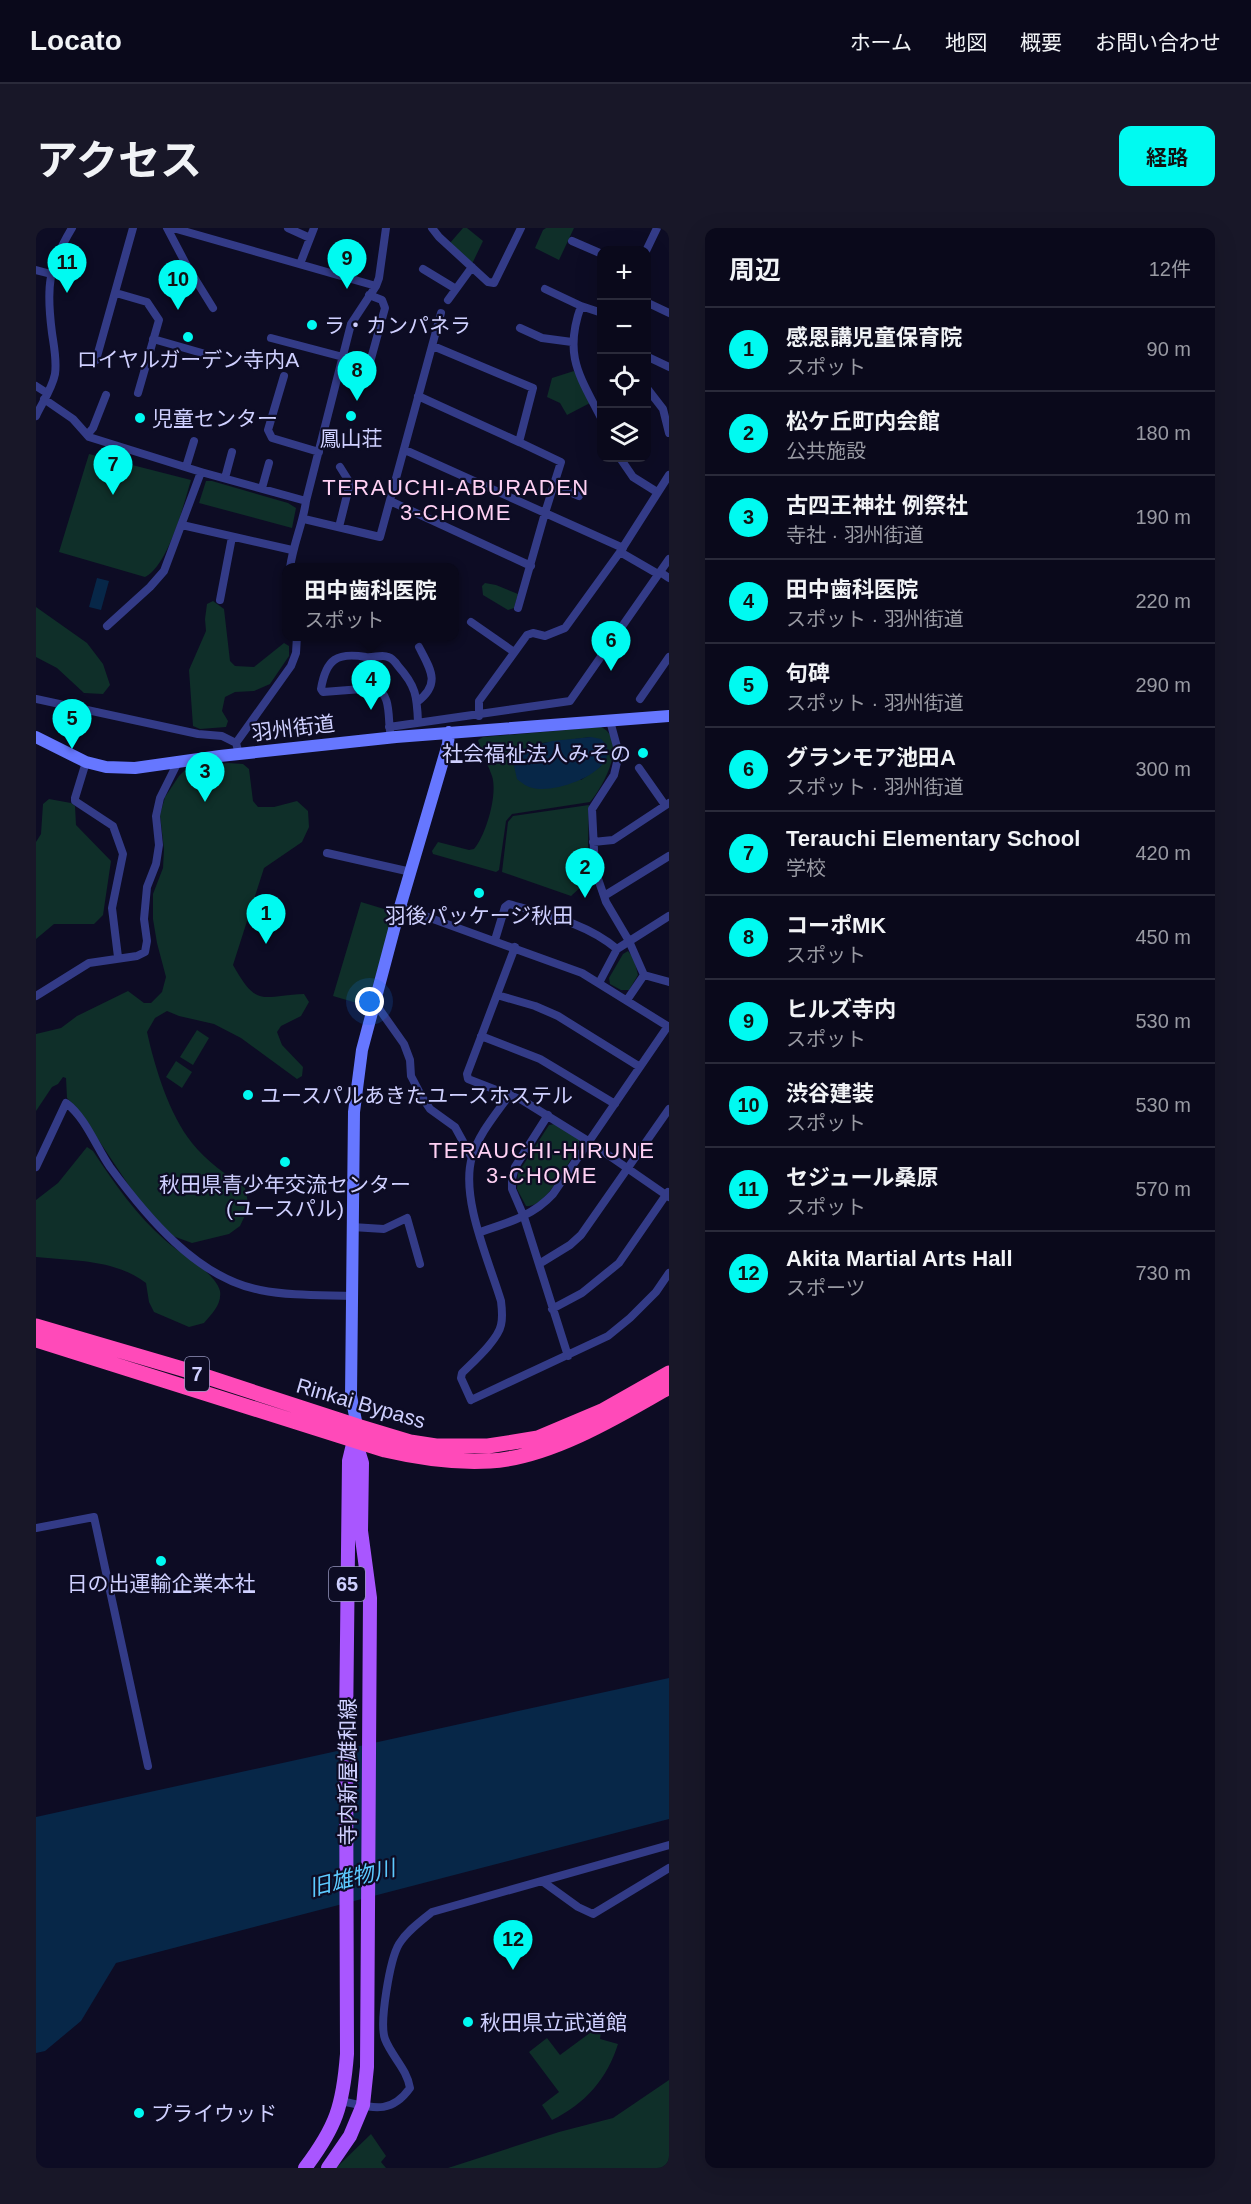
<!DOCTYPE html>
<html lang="ja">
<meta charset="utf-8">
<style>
body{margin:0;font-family:Arial,"Noto Sans JP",sans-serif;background:#181728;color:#f1f3f6}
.controls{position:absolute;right:18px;top:18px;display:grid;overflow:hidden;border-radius:12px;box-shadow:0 6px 24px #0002}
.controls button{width:54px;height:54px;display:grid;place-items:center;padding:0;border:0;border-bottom:2px solid #2a2a3a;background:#0a091b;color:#f1f3f6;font:30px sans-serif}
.you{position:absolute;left:334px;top:774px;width:21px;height:21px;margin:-15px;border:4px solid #fff;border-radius:50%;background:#1a73e8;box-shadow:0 0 0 9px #1a73e833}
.badge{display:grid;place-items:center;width:39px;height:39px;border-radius:50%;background:#00faf1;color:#111;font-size:20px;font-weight:700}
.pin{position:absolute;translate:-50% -50px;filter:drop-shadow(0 2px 3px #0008)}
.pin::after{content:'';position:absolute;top:32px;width:21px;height:18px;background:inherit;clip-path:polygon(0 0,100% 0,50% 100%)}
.popup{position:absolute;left:246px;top:335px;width:177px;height:78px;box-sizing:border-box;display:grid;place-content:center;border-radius:12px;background:#0a091b;filter:drop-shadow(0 2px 4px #0005);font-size:20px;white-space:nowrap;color:#999aa3}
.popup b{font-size:22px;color:#f1f3f6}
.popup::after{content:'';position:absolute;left:50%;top:100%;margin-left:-12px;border:12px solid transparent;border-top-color:#0a091b}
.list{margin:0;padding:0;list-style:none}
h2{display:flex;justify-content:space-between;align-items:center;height:78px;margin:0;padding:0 24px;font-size:26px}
h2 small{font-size:20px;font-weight:400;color:#999aa3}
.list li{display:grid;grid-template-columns:39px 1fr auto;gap:18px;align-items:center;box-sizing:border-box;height:84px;padding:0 24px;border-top:2px solid #2a2a3a}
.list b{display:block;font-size:22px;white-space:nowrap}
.list p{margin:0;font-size:20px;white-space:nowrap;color:#999aa3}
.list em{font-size:20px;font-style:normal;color:#999aa3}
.icon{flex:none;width:33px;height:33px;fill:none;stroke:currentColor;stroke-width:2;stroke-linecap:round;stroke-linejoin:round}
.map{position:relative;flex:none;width:633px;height:1940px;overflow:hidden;border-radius:12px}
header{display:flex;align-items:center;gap:36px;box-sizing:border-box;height:84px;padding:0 30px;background:#0a091b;border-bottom:2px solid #2a2a3a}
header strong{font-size:28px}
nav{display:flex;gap:33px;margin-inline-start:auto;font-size:21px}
.intro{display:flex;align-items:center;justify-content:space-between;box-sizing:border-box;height:144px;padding:0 36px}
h1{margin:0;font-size:42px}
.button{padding:15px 27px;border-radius:12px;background:#00faf1;color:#111;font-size:21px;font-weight:700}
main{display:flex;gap:36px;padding:0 36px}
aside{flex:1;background:#0a091b;border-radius:12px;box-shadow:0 6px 24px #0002}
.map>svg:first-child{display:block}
</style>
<header>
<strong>Locato</strong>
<nav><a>ホーム</a><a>地図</a><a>概要</a><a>お問い合わせ</a></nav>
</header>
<div class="intro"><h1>アクセス</h1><a class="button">経路</a></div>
<main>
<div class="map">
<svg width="633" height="1940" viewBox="0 0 633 1940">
<rect width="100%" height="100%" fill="#0d0c24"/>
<path fill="#0f2f29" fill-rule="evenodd" d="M 427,0 L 431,0 L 447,13 L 436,36 L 414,15 Z
M 510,0 L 538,0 L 523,32 L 499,20 L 507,2 Z
M 538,143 L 554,175 L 531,187 L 524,175 L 511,169 L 516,150 Z
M 53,226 L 155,252 C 148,276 132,338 109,349 L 23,324 Z
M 170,253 L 176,253 L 252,275 L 260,280 L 256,300 L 163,275 Z
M 449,355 L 460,357 L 482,366 L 478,380 L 472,382 L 447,367 L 446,358 Z
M 177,373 L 188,381 L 194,433 L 199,438 L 218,439 L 248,415 L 253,418 L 253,428 L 234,456 L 218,463 L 199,464 L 189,469 L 186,483 L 192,493 L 190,499 L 164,501 L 157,498 L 153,442 L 170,403 L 169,391 L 171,376 Z
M 0,379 L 51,415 L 67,436 L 74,457 L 67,466 L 48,465 L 21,440 L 0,429 Z
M 565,499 C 593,512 567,559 554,574 L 476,586 L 470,593 L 463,642 L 460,644 L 397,626 L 396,623 L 402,614 L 433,622 L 438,621 C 450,607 462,566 456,548 C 452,536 445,525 442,512 L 447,509 ZM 555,509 L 565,538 L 545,552 L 498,516 Z
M 192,535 L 207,536 L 213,541 L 217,573 L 222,579 L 238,579 L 261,573 L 272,583 L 273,599 L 266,614 L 228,640 L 197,737 C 221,780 225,768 268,766 L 273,774 L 265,788 L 245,798 L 241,804 L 246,817 L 267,839 L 266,848 L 261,851 L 205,810 L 178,796 L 143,788 L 131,783 L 119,790 L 111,804 C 119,840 133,886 156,915 C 170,933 191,947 209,960 L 213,979 L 204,998 L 193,1006 L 156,1015 L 134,1007 L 104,974 L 43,883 L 31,870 L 30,850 L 27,849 L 22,856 L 16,859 L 0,883 L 0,806 L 25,800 L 41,788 L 92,763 L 108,775 L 115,775 L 126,764 L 130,749 L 121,715 L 117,691 L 117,666 L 127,640 L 128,621 L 124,587 L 129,569 L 143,548 L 151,540 Z
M 13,571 L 35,575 L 39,578 L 40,597 L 75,633 L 67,687 L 58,696 L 18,696 L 0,711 L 0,614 L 5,606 L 7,576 Z
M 553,577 L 551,657 L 547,657 L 535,668 L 466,644 L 472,594 L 477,588 Z
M 325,674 L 358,684 L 331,778 L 297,768 Z
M 592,723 L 598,731 L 602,747 L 593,762 L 585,762 L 574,756 L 573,750 L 587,726 Z
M 161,802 L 173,810 L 157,837 L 144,829 Z
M 140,833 L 156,844 L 146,860 L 130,849 Z
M 519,896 L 543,911 L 543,918 C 533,933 510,981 490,978 L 481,961 L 482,945 L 513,897 Z
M 51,919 L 57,923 C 78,955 101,988 130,1013 C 144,1026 179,1044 184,1063 C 186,1076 176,1086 168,1095 L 153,1099 L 118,1084 L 113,1074 L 110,1055 C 78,1031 38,1033 0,1029 L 0,972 L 22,955 Z
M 562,1799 L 565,1804 L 564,1811 L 582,1816 C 571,1851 549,1876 516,1892 L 506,1877 L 523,1864 L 493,1824 L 511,1810 L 524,1827 Z
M 633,1852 L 633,1940 L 412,1940 L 523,1904 L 577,1890 Z
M 335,1906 L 350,1928 L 345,1934 L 350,1940 L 300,1940 Z"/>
<path fill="#072748" d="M 61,350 L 73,353 L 65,382 L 53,379 Z
M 555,509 L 565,511 L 571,517 C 571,522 572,526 570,531 C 561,550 517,565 497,560 C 491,559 486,555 481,551 L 478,538 L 487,521 L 516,513 Z
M 633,1450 L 633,1591 L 80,1735 L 45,1793 L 9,1823 L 0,1825 L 0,1589 Z"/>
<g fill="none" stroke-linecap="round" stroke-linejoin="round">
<path stroke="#333b87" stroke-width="8" d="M 131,0 L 151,38 L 177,80
M 137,0 L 340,58
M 252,0 L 274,10
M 396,0 L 403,9 L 452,54 L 458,55 L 485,0
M 536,13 L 566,26
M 610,23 L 621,0
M 264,36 L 278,0
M 387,41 L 420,61
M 0,42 L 15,46
M 509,61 L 545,78 L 566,85
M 80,65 L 111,74 L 123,92 L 102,165
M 412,72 L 436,39
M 610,74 L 633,85
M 545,78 C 527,128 544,148 566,192
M 484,100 L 506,110 L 536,114
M 235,110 L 307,129
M 117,111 L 166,125
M 397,118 L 497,160 L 483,214 L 525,234 L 509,285 L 482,380
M 610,128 L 633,139
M 60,132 L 97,0
M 304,141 C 315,143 325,149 333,138 L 349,80 L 346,72 L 333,67
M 248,148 L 232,202 L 236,210 L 283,224
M 0,158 L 11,165
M 610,159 L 627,181 L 633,205
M 382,168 L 483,214
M 8,171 L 37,191 L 53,209 L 165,244 L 270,273
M 0,188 C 6,175 16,161 19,146 C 21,132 18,119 16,105 C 10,59 12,40 36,0
M 51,207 L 57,200 L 70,167
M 369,222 L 587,320
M 584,230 L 597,249 L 621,264
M 150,239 L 158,213
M 189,250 L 196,224
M 518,257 L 543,268
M 226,260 L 233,235
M 354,273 L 495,338
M 268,291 L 344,309 L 405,85
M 146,297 L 256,322
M 303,299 L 314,255 L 304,239
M 584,324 L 622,346
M 254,340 C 257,316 267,296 270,273 L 315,96 L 340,58 L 343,50 L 350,0
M 624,344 L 633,350
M 184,372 L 196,309
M 435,394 L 478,424
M 71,398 L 114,359 L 128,343 L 165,244
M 0,471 L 162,506 L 186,508 L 200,515 L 203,526
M 604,471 L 633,429
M 381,474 C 405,456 395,442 383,419
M 443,488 L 443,473 L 491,407 L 497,405 L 509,408 L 529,400 L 584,324 L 633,247
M 574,493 L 583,526 L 578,547 L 556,581 L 559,642 L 570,674 L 593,713 L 608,747
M 353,499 L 534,473 L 633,331
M 354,503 C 352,489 355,465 339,460 L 287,464 L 285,461 C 290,431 301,424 330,429 C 337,430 347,426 352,429 C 356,430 360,435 362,438 C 380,458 381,468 382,494
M 200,515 L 255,438 L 260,425 L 261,408
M 50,534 L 39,570 L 39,573 L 77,598 L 87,626 L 76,680 L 82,729
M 603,540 L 629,577
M 557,614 L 577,612 L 633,575
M 291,625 L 375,644
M 568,668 L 633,628
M 364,679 L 546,745 L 633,799
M 459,712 L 469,679 L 473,676 C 511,687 550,695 581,721 L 563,755
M 479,719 L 431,846 L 432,851 L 486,872 L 552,913 L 633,969
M 581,721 L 633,688
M 608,747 L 633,754
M 461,767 L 499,778 L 522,788 L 604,839
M 0,768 L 53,735 L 101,728 L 109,724 L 111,713 L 108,691 L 111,659 L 120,636 L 123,617 L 120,588 L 124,570 L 142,534
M 591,772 L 608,747
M 339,775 L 368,816 L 374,832 L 375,848 L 386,869 L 394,881 L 419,899 L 436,930
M 445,808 L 504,831 L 579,876
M 474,866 C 460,886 443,905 436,929 C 424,970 453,1033 465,1073 C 466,1081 467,1089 465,1097 C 462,1112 437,1134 426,1145 L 425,1150 L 435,1172 L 572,1108 L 594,1090 L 620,1064 L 633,1045
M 512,887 L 479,939 L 476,951 L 476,961 L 488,989 L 532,1128
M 0,939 L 30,875 C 50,890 60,919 74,939 C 110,988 161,1050 224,1062 C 254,1068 285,1067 316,1068
M 316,999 L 348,1001 L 371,990 L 384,1036
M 444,1004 C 471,995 497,988 517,966 L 632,798
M 503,1036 L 534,1017 L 545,1007 L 633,881
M 516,1081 L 546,1065 L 583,1035 L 632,964
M 0,1300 L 58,1289 L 112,1538
M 506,1653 L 542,1679 L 557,1686 L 633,1640
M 305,1873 C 335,1879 354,1888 374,1860 C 371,1841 356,1829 349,1811 C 343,1795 354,1731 363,1716 C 371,1703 384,1694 396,1684 L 633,1617"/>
<path stroke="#67f" stroke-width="12" d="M 0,509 L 50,534 L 70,539 L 99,540 L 184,528 L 360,509 L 633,488
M 321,1198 L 315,1168 L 318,884 L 326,822 L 364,679 L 412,516 L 413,504"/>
<path stroke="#a956ff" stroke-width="14" d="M 269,1940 C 300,1899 307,1878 311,1826 L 310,1501 L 313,1233 L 320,1204
M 292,1940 L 314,1908 L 327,1877 L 331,1839 L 334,1370 L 325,1303 L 326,1235 L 319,1212"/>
<path stroke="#ff4ab9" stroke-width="15" d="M 0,1098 L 150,1142 L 321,1198 L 374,1214 L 400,1218 L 452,1218 L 502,1210 L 566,1183 L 633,1145
M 0,1112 L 349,1222 C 383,1230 419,1235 454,1233 C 513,1230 583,1188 633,1159"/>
</g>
<g fill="#00faf1" stroke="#0d0c24" stroke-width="2">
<circle cx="276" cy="97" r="6"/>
<circle cx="152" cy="109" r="6"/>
<circle cx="315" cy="188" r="6"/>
<circle cx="104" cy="190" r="6"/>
<circle cx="607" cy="525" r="6"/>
<circle cx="443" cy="665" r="6"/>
<circle cx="212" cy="867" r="6"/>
<circle cx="249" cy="934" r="6"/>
<circle cx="125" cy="1333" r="6"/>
<circle cx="432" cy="1794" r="6"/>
<circle cx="103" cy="1885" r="6"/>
</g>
<g text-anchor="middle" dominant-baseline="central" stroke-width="4.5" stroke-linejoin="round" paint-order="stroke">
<g fill="#0d0c24" stroke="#9595bd" stroke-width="1.5">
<rect x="149" y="1129" width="24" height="34" rx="4.5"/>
<rect x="293" y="1339" width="36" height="34" rx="4.5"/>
</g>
<g font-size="20" font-weight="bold" fill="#cfd0ff">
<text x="161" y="1146">7</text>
<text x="311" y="1356">65</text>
</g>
<g font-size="21" fill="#cfd0ff" stroke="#0d0c24" text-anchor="start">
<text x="288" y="97">ラ・カンパネラ</text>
<text x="152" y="131" text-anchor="middle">ロイヤルガーデン寺内A</text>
<text x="116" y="190">児童センター</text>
<text x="315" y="210" text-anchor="middle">鳳山荘</text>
<text x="595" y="525" text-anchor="end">社会福祉法人みその</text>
<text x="443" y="687" text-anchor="middle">羽後パッケージ秋田</text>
<text x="224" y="867">ユースパルあきたユースホステル</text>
<text x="249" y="956" text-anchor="middle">秋田県青少年交流センター<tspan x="249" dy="24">(ユースパル)</tspan></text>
<text x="125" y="1355" text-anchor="middle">日の出運輸企業本社</text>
<text x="444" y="1794">秋田県立武道館</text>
<text x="115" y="1885">プライウッド</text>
</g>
<g font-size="21" fill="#cfd0ff" stroke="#0d0c24">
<text transform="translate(257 500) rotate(-7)">羽州街道</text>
<text transform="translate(325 1175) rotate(16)">Rinkai Bypass</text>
<text transform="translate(311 1544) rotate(-90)">寺内新屋雄和線</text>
</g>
<g font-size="22" letter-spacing="1.5" fill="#ffd1f4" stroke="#0d0c24">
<text x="420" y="259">TERAUCHI-ABURADEN<tspan x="420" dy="25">3-CHOME</tspan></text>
<text x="506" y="922">TERAUCHI-HIRUNE<tspan x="506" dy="25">3-CHOME</tspan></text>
</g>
<g font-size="22" font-style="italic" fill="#5dcaff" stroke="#0d0c24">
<text transform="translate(316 1650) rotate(-14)">旧雄物川</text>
</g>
</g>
</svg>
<div class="controls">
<button>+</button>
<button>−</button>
<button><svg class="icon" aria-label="locate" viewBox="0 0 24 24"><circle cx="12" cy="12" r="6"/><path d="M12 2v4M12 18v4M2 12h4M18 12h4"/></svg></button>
<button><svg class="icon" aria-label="layers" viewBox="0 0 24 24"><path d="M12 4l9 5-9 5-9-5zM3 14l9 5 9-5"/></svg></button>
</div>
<div class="you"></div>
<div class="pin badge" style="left:230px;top:716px">1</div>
<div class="pin badge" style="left:549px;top:670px">2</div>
<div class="pin badge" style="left:169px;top:574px">3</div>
<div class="pin badge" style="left:335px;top:482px">4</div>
<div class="popup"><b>田中歯科医院</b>スポット</div>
<div class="pin badge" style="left:36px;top:521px">5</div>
<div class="pin badge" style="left:575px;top:443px">6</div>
<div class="pin badge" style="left:77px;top:267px">7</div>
<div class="pin badge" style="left:321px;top:173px">8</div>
<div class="pin badge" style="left:311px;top:61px">9</div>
<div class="pin badge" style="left:142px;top:82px">10</div>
<div class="pin badge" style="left:31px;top:65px">11</div>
<div class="pin badge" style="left:477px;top:1742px">12</div>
</div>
<aside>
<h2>周辺<small>12件</small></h2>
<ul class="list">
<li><span class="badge">1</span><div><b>感恩講児童保育院</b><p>スポット</p></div><em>90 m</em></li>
<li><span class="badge">2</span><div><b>松ケ丘町内会館</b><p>公共施設</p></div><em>180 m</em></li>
<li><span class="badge">3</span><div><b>古四王神社 例祭社</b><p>寺社 · 羽州街道</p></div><em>190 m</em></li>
<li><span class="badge">4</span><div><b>田中歯科医院</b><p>スポット · 羽州街道</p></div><em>220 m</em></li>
<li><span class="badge">5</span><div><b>句碑</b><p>スポット · 羽州街道</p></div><em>290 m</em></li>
<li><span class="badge">6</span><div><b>グランモア池田A</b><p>スポット · 羽州街道</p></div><em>300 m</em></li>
<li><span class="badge">7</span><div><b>Terauchi Elementary School</b><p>学校</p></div><em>420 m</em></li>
<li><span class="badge">8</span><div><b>コーポMK</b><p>スポット</p></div><em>450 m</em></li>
<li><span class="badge">9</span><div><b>ヒルズ寺内</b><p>スポット</p></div><em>530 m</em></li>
<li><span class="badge">10</span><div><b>渋谷建装</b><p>スポット</p></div><em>530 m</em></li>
<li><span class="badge">11</span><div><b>セジュール桑原</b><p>スポット</p></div><em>570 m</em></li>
<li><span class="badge">12</span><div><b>Akita Martial Arts Hall</b><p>スポーツ</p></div><em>730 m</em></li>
</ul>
</aside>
</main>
